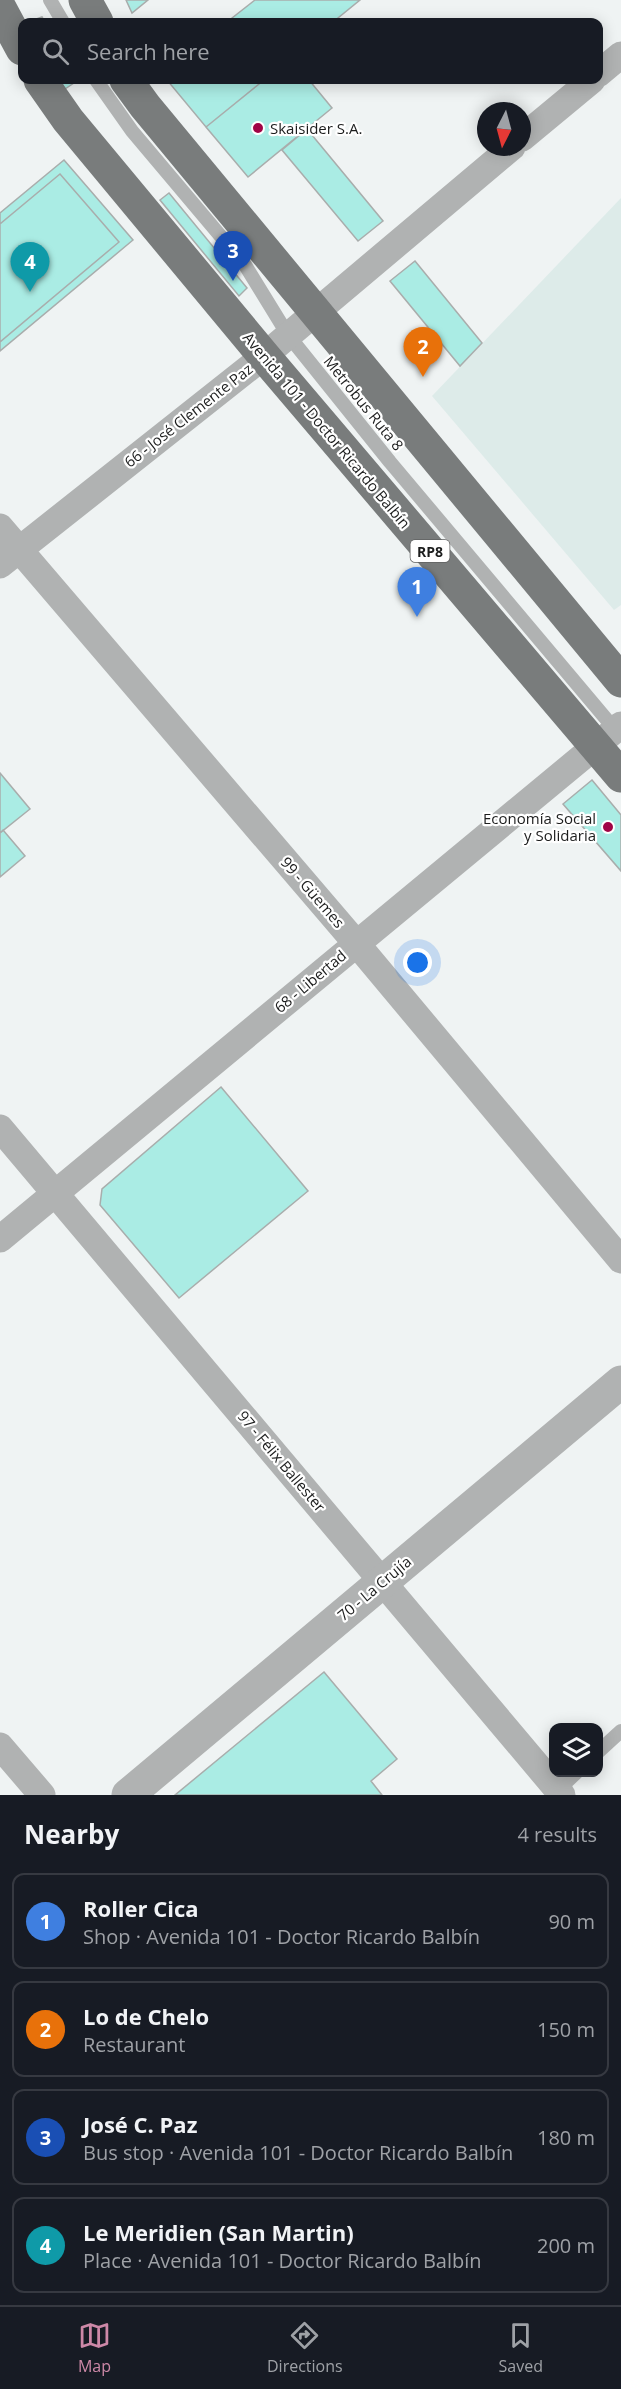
<!DOCTYPE html>
<meta charset="utf-8">
<style>
body{margin:0;font-family:"Open Sans",sans-serif;background:#242831;color:#f1f3f6}
.controls{position:absolute;right:18px;bottom:18px;display:grid;overflow:hidden;border-radius:12px;box-shadow:0 3px 15px #0003}
.controls button{width:54px;height:54px;display:grid;place-items:center;padding:0;border:0;border-bottom:2px solid #363941;background:#171b24;color:#f1f3f6;font:30px sans-serif}
.compass{position:absolute;left:477px;top:102px;width:54px;height:54px;border-radius:50%;background:#171b24;box-shadow:0 3px 15px #0003;rotate:186deg}
.you{position:absolute;left:418px;top:963px;width:21px;height:21px;margin:-15px;border:4px solid #fff;border-radius:50%;background:#1a73e8;box-shadow:0 0 0 9px #1a73e833}
.badge{display:grid;place-items:center;width:39px;height:39px;border-radius:50%;background:#cd88a7;color:#fff;font-size:20px;font-weight:700}
.pin{position:absolute;translate:-50% -50px;filter:drop-shadow(0 2px 3px #0008)}
.pin::after{content:'';position:absolute;top:32px;width:21px;height:18px;background:inherit;clip-path:polygon(0 0,100% 0,50% 100%)}
.list{margin:0;padding:0;list-style:none}
h2{display:flex;justify-content:space-between;align-items:center;height:78px;margin:0;padding:0 24px;font-size:26px}
h2 small{font-size:20px;font-weight:400;color:#9ea1a6}
.list li{display:grid;grid-template-columns:39px 1fr auto;gap:18px;align-items:center;box-sizing:border-box;height:96px;margin:0 12px 12px;padding:0 12px;border:2px solid #363941;border-radius:12px}
.list b{display:block;font-size:22px;white-space:nowrap}
.list p{margin:0;font-size:20px;white-space:nowrap;color:#9ea1a6}
.list em{font-size:20px;font-style:normal;color:#9ea1a6}
.icon{flex:none;width:33px;height:33px;fill:none;stroke:currentColor;stroke-width:2;stroke-linecap:round;stroke-linejoin:round}
.map{position:relative;flex:none;width:621px;height:1795px;overflow:hidden}
.search{position:absolute;background:#171b24;box-shadow:0 3px 15px #0003;left:18px;right:18px;top:18px;height:66px;display:flex;align-items:center;gap:15px;box-sizing:border-box;padding:0 21px;border-radius:12px;color:#9ea1a6;font-size:22px}
.sheet{height:510px;background:#171b24}
nav{display:flex;justify-content:space-around;align-items:center;box-sizing:border-box;height:84px;border-top:2px solid #363941;background:#171b24;font-size:16px;color:#9ea1a6}
nav a{display:grid;justify-items:center;gap:3px}
nav .on{color:#cd88a7}
.map>svg:first-child{display:block}
</style>
<div class="map">
<svg width="621" height="1795" viewBox="0 0 621 1795">
<rect width="100%" height="100%" fill="#eff3f3"/>
<path fill="#ddebe9" d="M 621,198 L 621,605 L 614,610 L 432,396 Z"/>
<path fill="#aaece4" stroke="#a9adac" stroke-width="1.5" d="M 126,0 L 148,0 L 132,13 Z
M 255,0 L 360,0 L 333,22 L 227,22 Z
M 42,17 L 45,22 L 28,22 Z
M 60,80 L 76,80 L 77,81 L 65,89 Z
M 167,80 L 264,80 L 206,127 Z
M 264,80 L 309,80 L 332,108 L 248,177 L 206,127 Z
M 307,129 L 383,221 L 358,241 L 282,150 Z
M 64,160 L 133,240 L 0,351 L 0,213 Z
M 60,174 L 119,242 L 0,342 L 0,224 Z
M 169,193 L 247,288 L 239,296 L 160,200 Z
M 415,261 L 482,343 L 460,366 L 390,281 Z
M 0,773 L 30,809 L 0,833 Z
M 592,780 L 621,815 L 621,871 L 563,804 Z
M 3,830 L 25,856 L 0,877 L 0,833 Z
M 221,1087 L 308,1191 L 179,1298 L 100,1205 L 102,1189 Z
M 324,1672 L 397,1759 L 371,1781 L 382,1795 L 175,1795 Z"/>
<g fill="none" stroke-linecap="round" stroke-linejoin="round">
<path stroke="#b0b2b2" stroke-width="14" d="M 50,0 L 63,22
M 96,80 L 132,131 L 245,265 L 288,335 L 390,462 L 618,733
M 598,1752 L 621,1731
M 558,1790 L 577,1772"/>
<path stroke="#b0b2b2" stroke-width="27" d="M 598,74 L 621,55
M 522,138 L 592,80
M 0,527 L 356,943 L 621,1260
M 0,565 L 264,356 L 512,147
M 0,1128 L 562,1795
M 0,1239 L 621,725
M 0,1746 L 42,1795"/>
<path stroke="#b0b2b2" stroke-width="33" d="M 128,1795 L 621,1382"/>
<path stroke="#797c7c" stroke-width="33" d="M 85,0 L 97,22
M 0,8 L 22,49
M 40,80 L 68,120 L 264,356 L 621,776
M 126,80 L 145,106 L 621,681"/>
</g>
<g fill="#a00546" stroke="#fff" stroke-width="2">
<circle cx="258" cy="128" r="6"/>
<circle cx="608" cy="827" r="6"/>
</g>
<g text-anchor="middle" dominant-baseline="central" stroke-width="4.5" stroke-linejoin="round" paint-order="stroke">
<rect fill="#fff" stroke="#606161" stroke-width="1.5" x="410.5" y="540" width="39" height="22" rx="4.5"/>
<g font-size="14" font-weight="bold" fill="#1c1d1d">
<text x="430" y="551">RP8</text>
</g>
<g font-size="15" fill="#1c1d1d" stroke="#fff" text-anchor="start">
<text x="270" y="128">Skaisider S.A.</text>
<text x="596" y="818" text-anchor="end">Economía Social<tspan x="596" dy="17">y Solidaria</tspan></text>
</g>
<g font-size="15" fill="#1c1d1d" stroke="#fff">
<text transform="translate(364 403) rotate(51)">Metrobus Ruta 8</text>
<text transform="translate(188 415) rotate(-38)">66 - José Clemente Paz</text>
<text transform="translate(327 430) rotate(50)">Avenida 101 - Doctor Ricardo Balbín</text>
<text transform="translate(313 892) rotate(49)">99 - Güemes</text>
<text transform="translate(310 981) rotate(-40)">68 - Libertad</text>
<text transform="translate(282 1461) rotate(50)">97 - Félix Ballester</text>
<text transform="translate(374 1588) rotate(-40)">70 - La Crujía</text>
</g>
</g>
</svg>
<div class="controls">
<button><svg class="icon" aria-label="layers" viewBox="0 0 24 24"><path d="M12 4l9 5-9 5-9-5zM3 14l9 5 9-5"/></svg></button>
</div>
<svg class="compass" viewBox="-18 -18 36 36"><path d="M0-13l5 13h-10z" fill="#e53935"/><path d="M0 13l5-13h-10z" fill="#9ea1a6"/></svg>
<div class="you"></div>
<div class="pin badge" style="left:417px;top:617px;background:#3f7fe0">1</div>
<div class="pin badge" style="left:423px;top:377px;background:#e8710a">2</div>
<div class="pin badge" style="left:233px;top:281px;background:#1a4fb4">3</div>
<div class="pin badge" style="left:30px;top:292px;background:#0f9aa8">4</div>
<div class="search"><svg class="icon" aria-label="search" viewBox="0 0 24 24"><circle cx="10" cy="10" r="6"/><path d="M15 15l6 6"/></svg>Search here</div>
</div>
<section class="sheet">
<h2>Nearby<small>4 results</small></h2>
<ul class="list">
<li><span class="badge" style="background:#3f7fe0">1</span><div><b>Roller Cica</b><p>Shop · Avenida 101 - Doctor Ricardo Balbín</p></div><em>90 m</em></li>
<li><span class="badge" style="background:#e8710a">2</span><div><b>Lo de Chelo</b><p>Restaurant</p></div><em>150 m</em></li>
<li><span class="badge" style="background:#1a4fb4">3</span><div><b>José C. Paz</b><p>Bus stop · Avenida 101 - Doctor Ricardo Balbín</p></div><em>180 m</em></li>
<li><span class="badge" style="background:#0f9aa8">4</span><div><b>Le Meridien (San Martin)</b><p>Place · Avenida 101 - Doctor Ricardo Balbín</p></div><em>200 m</em></li>
</ul>
</section>
<nav>
<a class="on"><svg class="icon" aria-label="map" viewBox="0 0 24 24"><path d="M3 6l6-2 6 2 6-2v14l-6 2-6-2-6 2zM9 4v14M15 6v14"/></svg>Map</a>
<a><svg class="icon" aria-label="directions" viewBox="0 0 24 24"><path d="M12 3l9 9-9 9-9-9zM9 14v-3h6M13 9l2 2-2 2"/></svg>Directions</a>
<a><svg class="icon" aria-label="saved" viewBox="0 0 24 24"><path d="M7 4h10v16l-5-4-5 4z"/></svg>Saved</a>
</nav>
